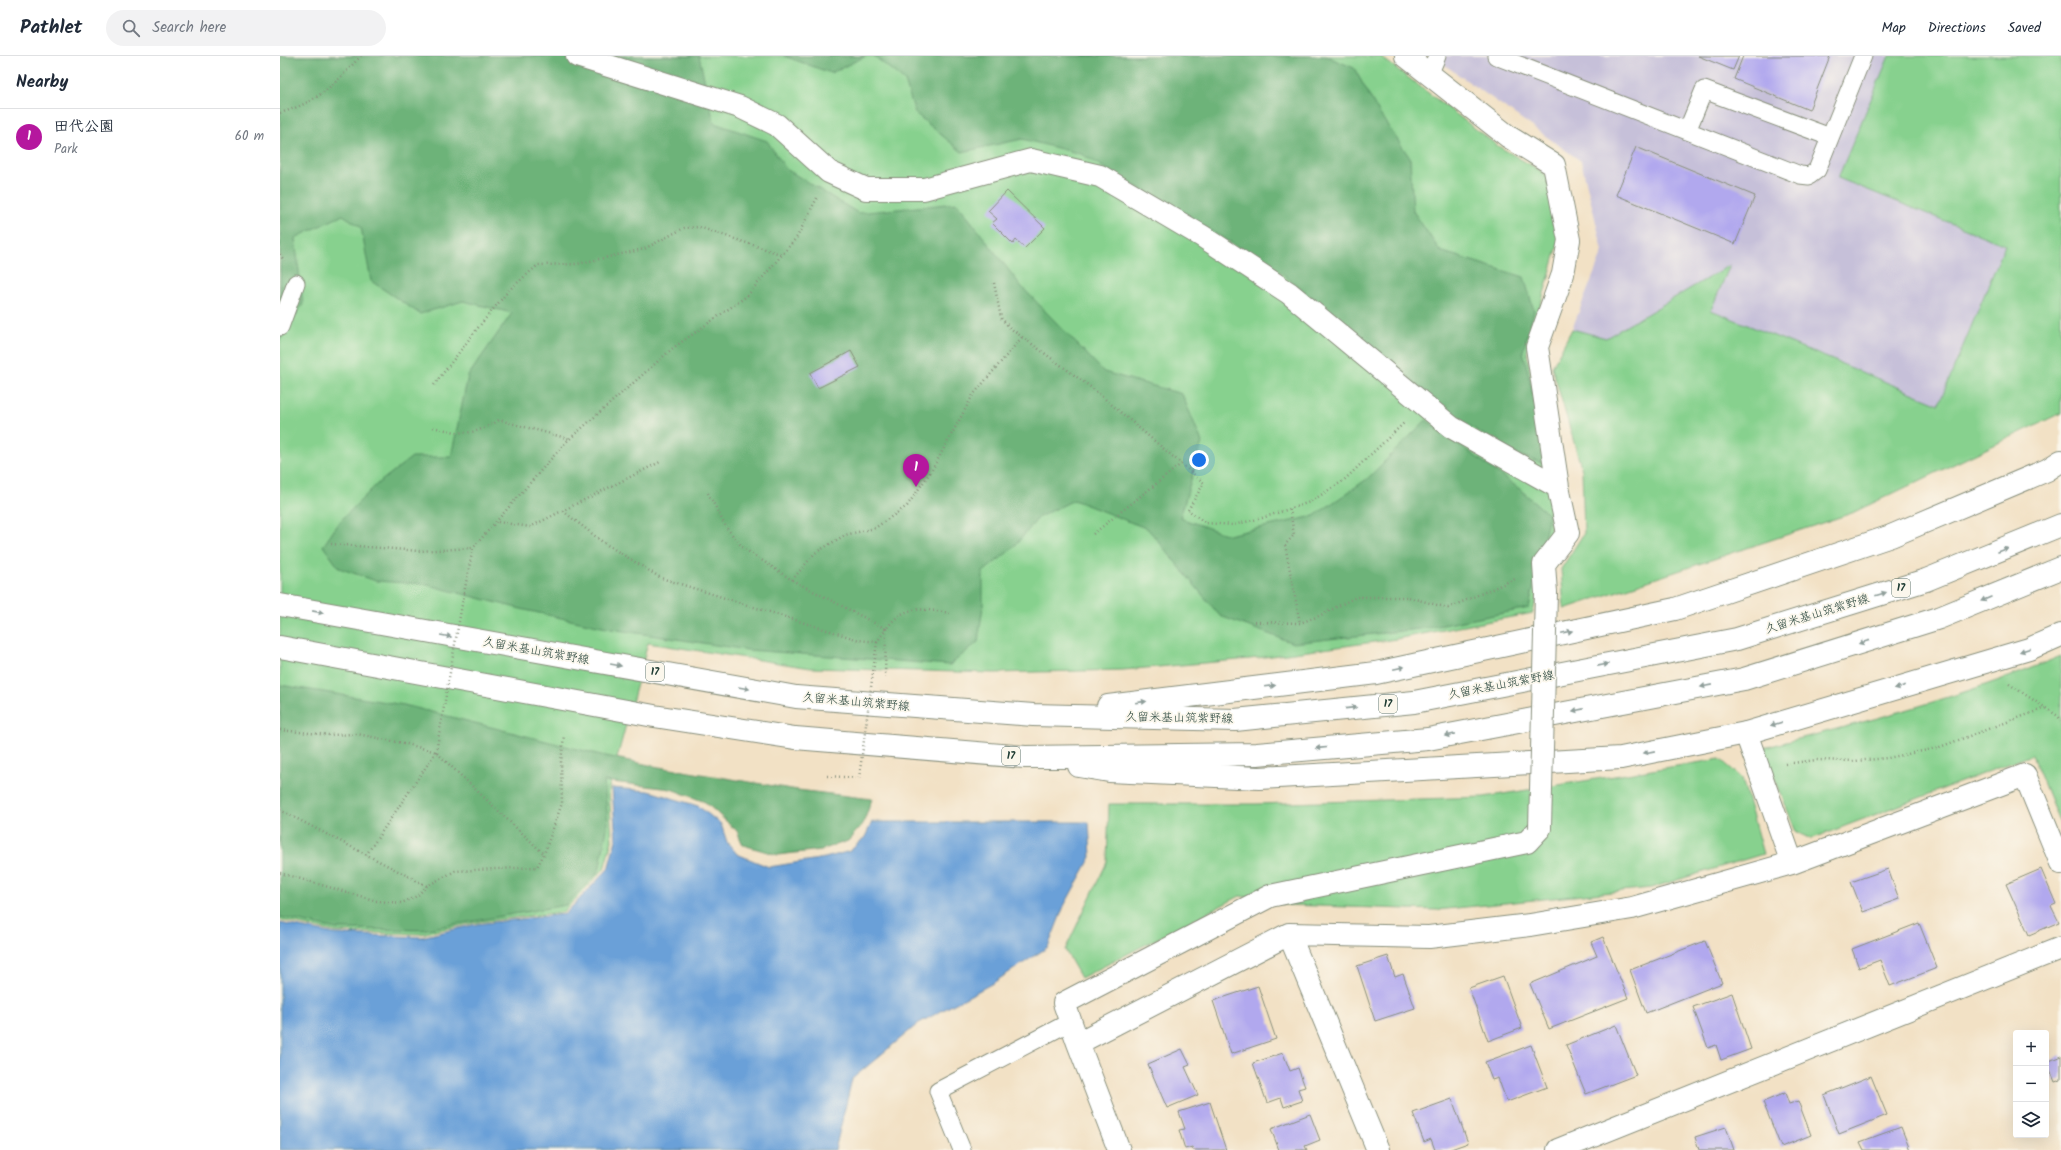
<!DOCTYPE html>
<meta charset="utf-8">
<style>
body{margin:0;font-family:Kalam,"Klee One",sans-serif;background:#f2f2f3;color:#1f2937}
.controls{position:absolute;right:12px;bottom:12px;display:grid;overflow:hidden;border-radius:4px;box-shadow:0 4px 16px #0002}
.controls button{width:36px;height:36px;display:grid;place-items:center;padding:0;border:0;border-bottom:1px solid #e0e1e3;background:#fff;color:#1f2937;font:20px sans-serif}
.you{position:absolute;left:919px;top:404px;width:14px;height:14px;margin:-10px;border:3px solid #fff;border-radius:50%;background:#1a73e8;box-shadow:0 0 0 6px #1a73e833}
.badge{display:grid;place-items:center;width:26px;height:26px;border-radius:50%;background:#b5179e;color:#fff;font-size:13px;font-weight:700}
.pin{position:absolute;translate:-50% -33px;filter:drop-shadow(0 1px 2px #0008)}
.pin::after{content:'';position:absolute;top:21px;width:14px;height:12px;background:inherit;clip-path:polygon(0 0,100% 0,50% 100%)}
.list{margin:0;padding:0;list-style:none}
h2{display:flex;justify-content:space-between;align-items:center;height:52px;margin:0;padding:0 16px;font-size:17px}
h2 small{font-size:13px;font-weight:400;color:#747a83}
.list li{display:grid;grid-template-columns:26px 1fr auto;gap:12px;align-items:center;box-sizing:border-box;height:56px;padding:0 16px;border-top:1px solid #e0e1e3}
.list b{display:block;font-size:15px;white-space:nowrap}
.list p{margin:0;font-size:13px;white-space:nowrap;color:#747a83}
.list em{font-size:13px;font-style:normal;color:#747a83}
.icon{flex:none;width:22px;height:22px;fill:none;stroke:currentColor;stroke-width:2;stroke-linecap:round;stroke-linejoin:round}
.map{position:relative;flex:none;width:1781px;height:1094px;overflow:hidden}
header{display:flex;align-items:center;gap:24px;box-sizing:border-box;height:56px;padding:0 20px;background:#fff;border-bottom:1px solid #e0e1e3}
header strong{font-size:19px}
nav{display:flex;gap:22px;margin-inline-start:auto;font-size:14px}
.search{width:280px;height:36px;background:#f2f2f3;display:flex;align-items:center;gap:10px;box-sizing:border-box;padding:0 14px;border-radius:22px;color:#747a83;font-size:15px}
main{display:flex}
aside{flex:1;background:#fff}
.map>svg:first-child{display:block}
</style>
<header>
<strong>Pathlet</strong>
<div class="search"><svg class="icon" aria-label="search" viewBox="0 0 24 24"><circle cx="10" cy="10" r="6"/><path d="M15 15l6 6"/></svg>Search here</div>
<nav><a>Map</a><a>Directions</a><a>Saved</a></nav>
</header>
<main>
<aside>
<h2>Nearby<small></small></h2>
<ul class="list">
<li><span class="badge">1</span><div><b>田代公園</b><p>Park</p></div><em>60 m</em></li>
</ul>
</aside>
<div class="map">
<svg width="1781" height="1094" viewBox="0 0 1781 1094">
<rect width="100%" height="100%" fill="#fbf7ec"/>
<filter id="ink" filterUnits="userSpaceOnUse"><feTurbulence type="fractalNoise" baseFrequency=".025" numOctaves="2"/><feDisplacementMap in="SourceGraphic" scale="8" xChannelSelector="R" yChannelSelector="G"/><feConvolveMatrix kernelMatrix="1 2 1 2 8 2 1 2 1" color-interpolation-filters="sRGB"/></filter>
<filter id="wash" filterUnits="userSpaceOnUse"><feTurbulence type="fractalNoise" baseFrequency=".012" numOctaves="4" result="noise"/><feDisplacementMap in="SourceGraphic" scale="16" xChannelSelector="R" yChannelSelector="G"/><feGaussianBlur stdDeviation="0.9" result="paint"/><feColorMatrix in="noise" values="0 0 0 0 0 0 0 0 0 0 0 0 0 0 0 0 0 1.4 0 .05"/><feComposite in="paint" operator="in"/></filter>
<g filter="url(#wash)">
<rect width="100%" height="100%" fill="#f2e1c5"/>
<path fill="#c6c0d9" d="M 1152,0 L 1609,0 L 1558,122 L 1725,189 L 1659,349 L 1431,254 L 1450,210 L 1326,282 L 1292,273 L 1323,195 L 1301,105 Z"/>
<path fill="#87d18e" stroke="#538761" d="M 0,0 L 1100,0 L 1218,90 L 1261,115 L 1269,122 L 1279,186 L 1247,296 L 1273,451 L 1269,486 L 1253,557 L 1116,583 L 970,603 L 843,614 L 714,617 L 531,612 L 368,587 L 329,732 L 332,785 L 324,813 L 283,856 L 198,866 L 141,878 L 55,876 L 0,864 Z
M 1609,0 L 1781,0 L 1781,357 L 1572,457 L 1284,553 L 1281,513 L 1304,477 L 1302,414 L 1272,311 L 1292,273 L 1326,282 L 1450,209 L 1431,254 L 1659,348 L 1725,189 L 1558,122 Z
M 1781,600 L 1781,770 L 1752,699 L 1531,783 L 1516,776 L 1483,692 C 1585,666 1684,641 1781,600 Z
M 1440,703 L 1462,722 L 1483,798 L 1371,832 L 1157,854 L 1007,849 L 960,840 L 801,922 L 785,894 L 827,806 L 829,748 L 976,748 L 1204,741 Z"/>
<path fill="#6db379" stroke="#467856" d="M 0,0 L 419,0 L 434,67 L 487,85 L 506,113 L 578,157 L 677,147 L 741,230 L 824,316 L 902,338 L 922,386 L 900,462 L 948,479 L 1034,460 L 1087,423 L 1146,364 L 1241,434 L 1269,459 L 1249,552 L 1148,572 L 1013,587 L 940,560 L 868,473 L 794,444 L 759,461 L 733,492 L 703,516 L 703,550 L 698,586 L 670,609 L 468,594 L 331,573 L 241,553 L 144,528 L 96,525 L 59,512 L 43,490 L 61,464 L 96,429 L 132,401 L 171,401 L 188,320 L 232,257 L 183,245 L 140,258 L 91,225 L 81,171 L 63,159 L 15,182 L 23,248 L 0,284 Z
M 504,0 L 586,0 L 551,17 Z
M 594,0 L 1046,0 L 1074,12 L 1099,57 L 1130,102 L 1133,155 L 1160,195 L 1244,221 L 1254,255 L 1243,295 L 1269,410 L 1229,395 L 1168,356 L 1099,295 L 999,215 L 801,98 L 742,83 L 682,96 L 635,57 L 625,25 Z
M 0,629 L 124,649 L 321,699 L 379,711 L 518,734 L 592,743 L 583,768 L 568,785 L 541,794 L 498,799 L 463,789 L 457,775 L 425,746 L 391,733 L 324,725 L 328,767 L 319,815 L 286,849 L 142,874 L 56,873 L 0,861 Z"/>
<path fill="#6aa0d8" stroke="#446e86" d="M 332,732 L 369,735 L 418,750 L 441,768 L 447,786 L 457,798 L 489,811 L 545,802 L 570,795 L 585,781 L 592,766 L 809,766 L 811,801 L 784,850 L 768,891 L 713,927 L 639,967 L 572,1023 L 555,1094 L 0,1094 L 0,867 L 55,878 L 141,881 L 197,868 L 285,858 L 328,813 L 336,784 Z"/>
<g id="blocks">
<path fill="#b1a8ee" d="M 1418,0 L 1459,0 L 1453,14 Z
M 1463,0 L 1550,0 L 1529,54 L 1454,23 Z
M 1356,91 L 1475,140 L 1455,188 L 1336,139 Z
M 727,135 L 765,172 L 745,192 L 736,184 L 733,188 L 712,167 L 717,163 L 708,155 Z
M 571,295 L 580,311 L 538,332 L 530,317 Z
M 1608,813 L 1619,843 L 1583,856 L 1571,826 Z
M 1761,813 L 1776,848 L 1771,850 L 1779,866 L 1749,879 L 1726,828 Z
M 1639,867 L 1657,912 L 1610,930 L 1600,904 L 1579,912 L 1572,893 Z
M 1323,881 L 1348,942 L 1269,973 L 1250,928 L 1317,900 L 1311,886 Z
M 1425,885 L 1442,927 L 1366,957 L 1350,914 Z
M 1108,900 L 1115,921 L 1123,918 L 1135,952 L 1095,965 L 1077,910 Z
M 1223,920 L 1242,972 L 1208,985 L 1189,932 Z
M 978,930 L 996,983 L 951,998 L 933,945 Z
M 1452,937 L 1471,993 L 1441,1004 L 1436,989 L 1428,992 L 1413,951 Z
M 1336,969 L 1356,1019 L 1306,1038 L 1286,989 Z
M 1251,989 L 1267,1031 L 1227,1046 L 1218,1022 L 1212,1024 L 1205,1006 Z
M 902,993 L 910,1009 L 905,1011 L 918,1039 L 887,1052 L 868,1008 Z
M 1003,997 L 1010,1015 L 1018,1012 L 1025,1031 L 1018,1033 L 1022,1045 L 1004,1051 L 1001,1042 L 987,1047 L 973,1007 Z
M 1781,1000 L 1781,1024 L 1775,1026 L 1767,1006 Z
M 1591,1020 L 1607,1059 L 1559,1078 L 1544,1039 Z
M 1505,1037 L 1509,1048 L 1518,1045 L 1531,1079 L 1501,1091 L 1483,1046 Z
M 1172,1043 L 1188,1087 L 1168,1094 L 1155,1094 L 1151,1083 L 1144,1086 L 1133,1057 Z
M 930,1046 L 946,1094 L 913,1094 L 912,1091 L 905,1093 L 899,1074 L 905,1073 L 899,1056 Z
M 1030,1058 L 1040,1084 L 1025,1090 L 1027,1094 L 999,1094 L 991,1073 Z
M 1446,1071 L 1454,1094 L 1419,1094 L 1415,1081 Z
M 1621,1071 L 1630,1094 L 1584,1094 L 1580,1086 Z"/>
</g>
</g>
<g filter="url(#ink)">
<use href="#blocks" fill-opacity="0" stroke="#888f7c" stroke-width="1"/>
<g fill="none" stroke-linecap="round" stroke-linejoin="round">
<g stroke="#888f7c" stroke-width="19">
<path id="service" d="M 1216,0 L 1520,119 L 1529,120 L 1537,114 L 1583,0
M 1149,19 L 1157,0
M 1407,75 L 1424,34 L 1550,81
M 0,271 L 16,227
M 682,1094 L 658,1035 L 790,966"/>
</g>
<g stroke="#888f7c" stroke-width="24">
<path id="minor" d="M 297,0 L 460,51 L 497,69 L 549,116 L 586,133 L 644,133 L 751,104 L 820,120 L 922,180 L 1009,237 L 1171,371 L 1278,431
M 1126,0 L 1229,81 L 1274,109 L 1289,184 L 1283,218 L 1257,291 L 1278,431 L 1288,477 L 1264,508 L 1266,537
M 1466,677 L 1512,807
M 1009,878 L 1098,1094
M 798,987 L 784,947 L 990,840 L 1247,786 L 1260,772
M 839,1094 L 798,987 L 1009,878 L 1149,881 L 1250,869 L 1352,852 L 1512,807 L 1745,719 L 1781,807
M 1278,1094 L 1781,892"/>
</g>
<g stroke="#888f7c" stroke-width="24">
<path id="primary" d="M 0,549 L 516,641 L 753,659 L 955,664 L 1134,646 L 1457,583 L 1646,524 L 1781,469
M 0,591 L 374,660 L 515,682 L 745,701 L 977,698 L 1148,683 L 1464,623 L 1659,562 L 1781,512
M 828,650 L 1096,617 L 1395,553 L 1611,480 L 1767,414 L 1781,405
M 799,710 L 829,715 L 979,722 L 1341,702 L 1466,677 L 1749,593 L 1781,579"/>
</g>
<path stroke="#888f7c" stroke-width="2.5" stroke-dasharray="1 3" stroke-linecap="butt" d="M 0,57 C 40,45 53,29 81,0
M 0,198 L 4,205
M 714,227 L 721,262 L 730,272 L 812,332 L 924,427 L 908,454 L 926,467 L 953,469 L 982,462 L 1030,446 L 1063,425 L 1124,367
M 154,329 L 197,273 L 229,234 L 258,209 L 297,208 L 364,193 L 404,172 L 419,171 L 503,199
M 153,371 C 183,378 191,381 219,364 L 290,383
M 428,437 L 446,471 L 463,492 L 512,524 L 606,573 C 626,546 643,554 672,557
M 1010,453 L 1014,479 L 1005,489 L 1020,567
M 283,455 L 324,487 L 381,522 L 579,584 L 597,586 L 606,573 L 605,621
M 218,466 L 250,471 L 382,405
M 813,478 L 901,408
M 51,488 L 139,495 L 193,492
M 512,524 L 535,497 L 565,479 L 595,472 L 627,450 L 652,414 L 693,339 L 743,280
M 184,537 L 193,492 L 285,387 L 393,292 L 467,240 L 517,181 L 538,140
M 975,566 L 1020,567 L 1039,560 L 1076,541 L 1128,541 L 1168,552 L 1237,522
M 1729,628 L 1778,660 L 1781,665
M 0,674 L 49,679 L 77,678 L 123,687 L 156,696 L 264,798
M 1505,708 L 1536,704 L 1575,705 L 1608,702 L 1657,692 L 1765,652
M 547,720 L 579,722
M 0,754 L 147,830
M 86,799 L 156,696
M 0,817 L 97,845 L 122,847 L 137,840 L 147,830 L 175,815 L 257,811 L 264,798 L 282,747 L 281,706 L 284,679"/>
<use href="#service" stroke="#fff" stroke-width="17"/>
<use href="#minor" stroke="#fff" stroke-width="22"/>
<use href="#primary" stroke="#fff" stroke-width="22"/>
<g stroke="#888f7c" stroke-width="24" stroke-linecap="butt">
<path id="minor-bridge" d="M 1260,772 L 1266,537"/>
</g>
<path stroke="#888f7c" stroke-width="2.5" stroke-dasharray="1 3" stroke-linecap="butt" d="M 156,696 L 184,537
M 579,722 L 597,586"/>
<use href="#minor-bridge" stroke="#fff" stroke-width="22"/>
</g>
<defs><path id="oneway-solid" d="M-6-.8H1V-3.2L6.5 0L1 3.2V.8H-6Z"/></defs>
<g fill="#8f9e9a">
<use href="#oneway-solid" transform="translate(1723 494) rotate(-21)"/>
<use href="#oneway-solid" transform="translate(1601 538) rotate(-17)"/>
<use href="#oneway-solid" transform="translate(1706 543) rotate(157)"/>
<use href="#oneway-solid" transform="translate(38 556) rotate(11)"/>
<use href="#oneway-solid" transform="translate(1287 576) rotate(-12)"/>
<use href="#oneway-solid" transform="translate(166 580) rotate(10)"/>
<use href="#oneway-solid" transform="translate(1584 586) rotate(163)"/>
<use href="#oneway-solid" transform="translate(1745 594) rotate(162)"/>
<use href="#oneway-solid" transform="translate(336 609) rotate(10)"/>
<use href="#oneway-solid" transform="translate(1323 609) rotate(-11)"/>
<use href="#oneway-solid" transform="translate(1119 612) rotate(-12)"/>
<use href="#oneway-solid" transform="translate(990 630) rotate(-7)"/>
<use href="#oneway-solid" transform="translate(1426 630) rotate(169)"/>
<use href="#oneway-solid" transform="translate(1620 631) rotate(164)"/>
<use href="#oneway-solid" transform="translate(464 632) rotate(10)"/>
<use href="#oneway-solid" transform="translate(861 646) rotate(-7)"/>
<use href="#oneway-solid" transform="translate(1071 652) rotate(-6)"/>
<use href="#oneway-solid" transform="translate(1298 654) rotate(169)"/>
<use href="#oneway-solid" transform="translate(1496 668) rotate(164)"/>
<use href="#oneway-solid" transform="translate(1170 679) rotate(169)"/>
<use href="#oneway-solid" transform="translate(1041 692) rotate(175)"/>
<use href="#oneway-solid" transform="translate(1369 696) rotate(169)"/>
</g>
</g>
<g text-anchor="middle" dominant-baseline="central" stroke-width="3.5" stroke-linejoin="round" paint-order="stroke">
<g fill="#fbf7ec" stroke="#61756b" stroke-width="1">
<rect x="1612" y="523" width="18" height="18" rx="3"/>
<rect x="366" y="607" width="18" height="18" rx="3"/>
<rect x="1099" y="639" width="18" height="18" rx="3"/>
<rect x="722" y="691" width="18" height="18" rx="3"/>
</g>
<g font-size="11" font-weight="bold" fill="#1f3d34">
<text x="1621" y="532">17</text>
<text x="375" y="616">17</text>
<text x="1108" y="648">17</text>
<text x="731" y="700">17</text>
</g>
<g font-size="12" fill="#1f3d34" stroke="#fbf7ec">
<text transform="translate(1537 558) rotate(-17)">久留米基山筑紫野線</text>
<text transform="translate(256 595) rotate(10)">久留米基山筑紫野線</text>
<text transform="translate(1221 629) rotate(-11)">久留米基山筑紫野線</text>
<text transform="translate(576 646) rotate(5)">久留米基山筑紫野線</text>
<text transform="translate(899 662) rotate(1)">久留米基山筑紫野線</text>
</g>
</g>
</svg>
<div class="controls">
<button>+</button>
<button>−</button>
<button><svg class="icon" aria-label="layers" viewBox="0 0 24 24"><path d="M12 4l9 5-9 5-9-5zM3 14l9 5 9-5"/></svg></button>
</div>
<div class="you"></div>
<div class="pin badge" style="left:636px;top:431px">1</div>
</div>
</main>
